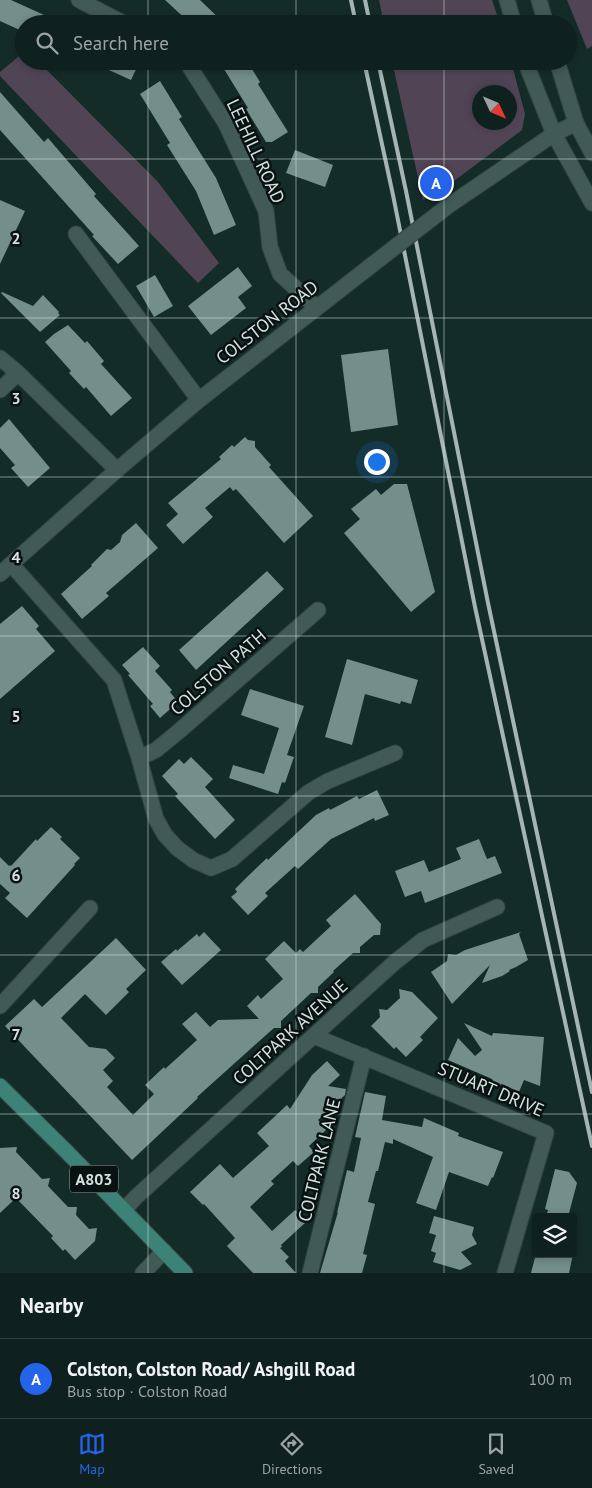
<!DOCTYPE html>
<meta charset="utf-8">
<style>
body{margin:0;font-family:"PT Sans",sans-serif;background:#1d2e2b;color:#f1f3f6}
.controls{position:absolute;right:15px;bottom:15px;display:grid;overflow:hidden;border-radius:5px;box-shadow:0 2px 8px #0003}
.controls button{width:45px;height:45px;display:grid;place-items:center;padding:0;border:0;border-bottom:1px solid #2f3e3c;background:#0f211e;color:#f1f3f6;font:25px sans-serif}
.compass{position:absolute;left:472px;top:85px;width:45px;height:45px;border-radius:50%;background:#0f211e;box-shadow:0 2px 8px #0003;rotate:134deg}
.you{position:absolute;left:376px;top:461px;width:18px;height:18px;margin:-12px;border:4px solid #fff;border-radius:50%;background:#1a73e8;box-shadow:0 0 0 8px #1a73e833}
.badge{display:grid;place-items:center;width:32px;height:32px;border-radius:50%;background:#2563eb;color:#fff;font-size:16px;font-weight:700}
.pin{position:absolute;translate:-50% -50%;border:2px solid #fff;box-shadow:0 1px 5px #0006}
.list{margin:0;padding:0;list-style:none}
h2{display:flex;justify-content:space-between;align-items:center;height:65px;margin:0;padding:0 20px;font-size:21px}
h2 small{font-size:16px;font-weight:400;color:#9ba3a4}
.list li{display:grid;grid-template-columns:32px 1fr auto;gap:15px;align-items:center;box-sizing:border-box;height:80px;padding:0 20px;border-top:1px solid #2f3e3c}
.list b{display:block;font-size:19px;white-space:nowrap}
.list p{margin:0;font-size:16px;white-space:nowrap;color:#9ba3a4}
.list em{font-size:16px;font-style:normal;color:#9ba3a4}
.icon{flex:none;width:28px;height:28px;fill:none;stroke:currentColor;stroke-width:2;stroke-linecap:round;stroke-linejoin:round}
.map{position:relative;flex:none;width:592px;height:1273px;overflow:hidden}
.search{position:absolute;background:#0f211e;box-shadow:0 2px 8px #0003;left:15px;right:15px;top:15px;height:55px;display:flex;align-items:center;gap:12px;box-sizing:border-box;padding:0 18px;border-radius:28px;color:#9ba3a4;font-size:19px}
.sheet{height:145px;background:#0f211e}
nav{display:flex;justify-content:space-around;align-items:center;box-sizing:border-box;height:70px;border-top:1px solid #2f3e3c;background:#0f211e;font-size:14px;color:#9ba3a4}
nav a{display:grid;justify-items:center;gap:2px}
nav .on{color:#2563eb}
.map>svg:first-child{display:block}
</style>
<div class="map">
<svg width="592" height="1273" viewBox="0 0 592 1273">
<rect width="100%" height="100%" fill="#142c28"/>
<path fill="#514555" fill-rule="evenodd" d="M 379,0 L 492,0 L 500,24 L 384,24 Z
M 567,0 L 592,0 L 592,46 L 587,49 Z
M 24,52 L 24,61 L 38,61 L 158,182 L 219,263 L 198,283 L 0,76 L 0,72 Z
M 392,61 L 511,61 L 525,114 L 522,130 L 454,181 L 423,200 ZM 510,92 L 510,122 L 480,122 L 480,92 Z"/>
<path fill="#748e89" d="M 0,0 L 11,0 L 64,24 L 24,24 L 24,32 L 0,21 Z
M 165,0 L 200,0 L 225,24 L 191,24 Z
M 89,61 L 140,61 L 131,80 Z
M 219,61 L 247,61 L 260,82 L 258,84 L 288,132 L 272,142 L 266,142 L 246,109 L 248,108 Z
M 160,81 L 182,117 L 179,119 L 216,178 L 236,225 L 214,235 L 196,191 L 167,145 L 170,143 L 140,94 Z
M 0,92 L 44,142 L 48,138 L 96,194 L 94,196 L 139,246 L 118,264 L 92,236 L 94,235 L 0,130 Z
M 295,150 L 333,165 L 325,187 L 286,173 Z
M 0,200 L 25,211 L 0,264 Z
M 238,267 L 252,286 L 238,297 L 246,308 L 211,335 L 188,306 Z
M 155,275 L 173,306 L 154,317 L 136,286 Z
M 2,292 L 33,306 L 43,295 L 59,312 L 58,313 L 60,315 L 40,332 L 1,293 Z
M 68,325 L 85,343 L 87,341 L 104,361 L 101,364 L 132,398 L 111,416 L 86,387 L 84,389 L 69,373 L 71,371 L 45,342 L 54,334 Z
M 388,349 L 398,425 L 351,432 L 341,355 Z
M 9,419 L 50,468 L 28,487 L 11,468 L 15,465 L 0,448 L 0,428 Z
M 245,437 L 248,440 L 255,441 L 255,447 L 271,465 L 269,467 L 313,516 L 284,543 L 236,489 L 233,491 L 230,487 L 205,508 L 213,517 L 183,544 L 166,525 L 178,514 L 168,503 L 221,459 L 219,457 L 232,445 L 234,447 Z
M 394,484 L 407,484 L 435,592 L 411,612 L 344,533 L 360,519 L 351,509 L 376,489 L 381,495 Z
M 136,523 L 158,548 L 106,593 L 109,596 L 82,619 L 61,594 L 92,566 L 91,565 L 107,549 L 111,550 L 120,542 L 122,535 Z
M 267,571 L 284,589 L 196,670 L 179,650 Z
M 22,606 L 39,626 L 36,629 L 55,651 L 0,699 L 0,624 Z
M 143,647 L 160,666 L 155,671 L 172,690 L 170,692 L 178,702 L 160,718 L 150,706 L 153,704 L 128,675 L 130,674 L 122,665 Z
M 347,659 L 418,680 L 411,704 L 401,701 L 400,704 L 365,694 L 352,745 L 325,737 Z
M 250,689 L 304,706 L 287,755 L 294,757 L 285,783 L 282,782 L 278,794 L 229,778 L 233,765 L 264,774 L 279,728 L 241,715 Z
M 191,757 L 213,779 L 205,787 L 235,820 L 215,839 L 175,796 L 178,794 L 162,776 L 179,759 L 184,764 Z
M 377,790 L 389,815 L 375,821 L 374,818 L 331,839 L 298,869 L 295,866 L 265,893 L 268,896 L 248,915 L 231,897 L 237,892 L 235,889 L 247,877 L 267,858 L 268,860 L 316,815 L 329,808 L 330,810 L 357,796 L 359,799 Z
M 51,827 L 62,837 L 60,839 L 80,858 L 74,864 L 75,865 L 27,918 L 5,898 L 10,893 L 0,884 L 0,857 L 9,866 L 10,865 L 11,866 L 36,839 L 37,841 Z
M 479,839 L 487,859 L 495,856 L 502,873 L 425,903 L 421,891 L 405,897 L 395,871 L 424,860 L 429,872 L 461,859 L 456,848 Z
M 355,894 L 381,924 L 380,935 L 374,935 L 360,947 L 360,953 L 353,953 L 333,971 L 334,972 L 318,987 L 318,993 L 311,993 L 281,1021 L 281,1028 L 274,1028 L 256,1044 L 197,1097 L 198,1098 L 132,1160 L 5,1026 L 34,999 L 42,1007 L 116,938 L 146,970 L 126,989 L 129,992 L 106,1015 L 85,994 L 61,1018 L 89,1047 L 106,1049 L 115,1058 L 103,1070 L 113,1081 L 107,1087 L 133,1115 L 154,1094 L 145,1085 L 164,1067 L 165,1069 L 197,1040 L 182,1024 L 196,1012 L 210,1027 L 218,1020 L 259,1019 L 247,1006 L 258,995 L 261,999 L 283,979 L 265,959 L 284,941 L 296,953 L 300,949 L 303,952 L 331,926 L 326,920 Z
M 204,932 L 221,950 L 182,985 L 161,962 L 176,949 L 177,951 L 197,934 L 199,937 Z
M 521,932 L 519,934 L 528,960 L 516,967 L 509,970 L 510,971 L 502,976 L 482,983 L 490,965 L 452,1004 L 431,972 L 447,961 L 448,954 L 456,955 L 465,950 Z
M 399,989 L 412,992 L 438,1018 L 420,1037 L 423,1040 L 406,1057 L 396,1047 L 394,1049 L 371,1026 L 380,1017 L 379,1009 L 387,1010 L 400,998 Z
M 464,1023 L 492,1036 L 493,1033 L 544,1037 L 540,1086 L 524,1080 L 519,1092 L 502,1084 L 495,1086 L 492,1079 L 448,1060 L 458,1038 L 475,1056 L 482,1050 Z
M 327,1061 L 340,1075 L 328,1086 L 346,1089 L 345,1095 L 318,1120 L 327,1129 L 309,1146 L 314,1152 L 298,1166 L 293,1161 L 271,1181 L 274,1184 L 250,1207 L 272,1231 L 295,1210 L 306,1222 L 281,1245 L 282,1247 L 280,1248 L 289,1257 L 285,1261 L 296,1273 L 253,1273 L 227,1246 L 235,1238 L 204,1204 L 203,1205 L 190,1192 L 220,1164 L 233,1178 L 269,1146 L 257,1133 L 287,1105 L 290,1109 L 312,1075 Z
M 365,1092 L 386,1096 L 382,1120 L 422,1127 L 424,1118 L 459,1133 L 458,1136 L 503,1152 L 493,1178 L 492,1177 L 488,1186 L 449,1172 L 436,1210 L 416,1203 L 433,1157 L 393,1139 L 393,1144 L 385,1142 L 378,1171 L 376,1171 L 368,1202 L 375,1204 L 363,1254 L 367,1255 L 362,1273 L 320,1273 L 338,1212 L 337,1213 L 347,1170 L 354,1172 L 361,1138 L 355,1137 Z
M 17,1147 L 16,1152 L 42,1179 L 50,1178 L 48,1186 L 68,1207 L 77,1207 L 76,1215 L 89,1229 L 97,1228 L 95,1241 L 75,1260 L 65,1249 L 63,1251 L 51,1238 L 53,1236 L 16,1198 L 0,1213 L 0,1148 Z
M 555,1169 L 569,1172 L 577,1183 L 568,1217 L 546,1217 L 548,1210 L 545,1209 Z
M 434,1216 L 474,1227 L 472,1235 L 477,1244 L 461,1252 L 472,1264 L 460,1270 L 433,1262 L 436,1253 L 431,1251 L 436,1235 L 429,1233 Z
M 536,1254 L 573,1254 L 569,1273 L 531,1273 Z"/>
<g fill="none" stroke-linecap="round" stroke-linejoin="round">
<g stroke="#334542" stroke-width="17">
<path id="minor" d="M 79,0 L 125,24
M 186,61 L 226,124 L 266,211 L 270,247 L 280,274 L 316,307
M 576,123 L 592,153
M 554,134 L 592,203
M 76,234 L 199,400
M 0,358 L 18,373 L 117,470
M 0,390 L 18,373
M 11,564 L 114,680 L 139,758 L 156,819 L 165,835 L 177,848 L 193,860 L 211,868 L 232,859 L 309,792 L 328,781 L 395,753
M 139,758 L 156,750 L 178,732 L 318,610
M 0,1006 L 90,908
M 314,1036 L 546,1133 L 505,1273
M 124,1210 L 136,1197 L 395,962 L 423,940 L 497,907
M 143,1273 L 164,1251
M 310,1273 L 364,1056"/>
</g>
<g stroke="#334542" stroke-width="17">
<path id="tertiary" d="M 507,0 L 514,24
M 539,0 L 546,24
M 525,61 L 554,134
M 448,206 L 554,134 L 576,123 L 557,61
M 0,574 L 117,470 L 199,400 L 377,261"/>
</g>
<g stroke="#334542" stroke-width="17">
<path id="primary" d="M 0,1086 L 67,1152 L 185,1273"/>
</g>
<use href="#minor" stroke="#415a55" stroke-width="15"/>
<use href="#tertiary" stroke="#415a55" stroke-width="15"/>
<use href="#primary" stroke="#3c8276" stroke-width="15"/>
<path stroke="#a5b5b1" stroke-width="4" d="M 351,0 L 356,24
M 365,0 L 370,24
M 364,61 L 393,195 L 475,607 L 592,1146
M 378,61 L 406,191 L 488,603 L 592,1092"/>
<g stroke="#334542" stroke-width="17" stroke-linecap="butt">
<path id="tertiary-bridge" d="M 377,261 L 448,206"/>
</g>
<use href="#tertiary-bridge" stroke="#415a55" stroke-width="15"/>
</g>
<path fill="none" stroke="#d4e2de" stroke-width="1" stroke-opacity="0.55" d="M 148,0 L 148,24M 296,0 L 296,24M 444,0 L 444,24M 148,61 L 148,1273M 296,61 L 296,1273M 444,61 L 444,1273M 0,159 L 592,159M 0,318 L 592,318M 0,477 L 592,477M 0,636 L 592,636M 0,796 L 592,796M 0,955 L 592,955M 0,1114 L 592,1114"/>
<g text-anchor="middle" dominant-baseline="central" stroke-width="5" stroke-linejoin="round" paint-order="stroke">
<rect fill="#081210" stroke="#97a4a0" stroke-width="1" x="70" y="1165.5" width="48" height="27" rx="4"/>
<g font-size="16" font-weight="bold" fill="#d4e2de">
<text x="94" y="1179">A803</text>
</g>
<g font-size="18" fill="#d4e2de" stroke="#081210">
<text transform="translate(256 151) rotate(65)">LEEHILL ROAD</text>
<text transform="translate(267 322) rotate(-38)">COLSTON ROAD</text>
<text transform="translate(218 672) rotate(-41)">COLSTON PATH</text>
<text transform="translate(290 1032) rotate(-42)">COLTPARK AVENUE</text>
<text transform="translate(491 1089) rotate(23)">STUART DRIVE</text>
<text transform="translate(319 1160) rotate(-76)">COLTPARK LANE</text>
</g>
</g>
<g font-size="16" text-anchor="middle" font-weight="bold" fill="#d4e2de" stroke="#081210" stroke-width="5" stroke-linejoin="round" paint-order="stroke">
<text x="16" y="244">2</text>
<text x="16" y="404">3</text>
<text x="16" y="563">4</text>
<text x="16" y="722">5</text>
<text x="16" y="881">6</text>
<text x="16" y="1040">7</text>
<text x="16" y="1199">8</text>
</g>
</svg>
<div class="controls">
<button><svg class="icon" aria-label="layers" viewBox="0 0 24 24"><path d="M12 4l9 5-9 5-9-5zM3 14l9 5 9-5"/></svg></button>
</div>
<svg class="compass" viewBox="-18 -18 36 36"><path d="M0-13l5 13h-10z" fill="#e53935"/><path d="M0 13l5-13h-10z" fill="#9ba3a4"/></svg>
<div class="you"></div>
<div class="pin badge" style="left:436px;top:183px">A</div>
<div class="search"><svg class="icon" aria-label="search" viewBox="0 0 24 24"><circle cx="10" cy="10" r="6"/><path d="M15 15l6 6"/></svg>Search here</div>
</div>
<section class="sheet">
<h2>Nearby<small></small></h2>
<ul class="list">
<li><span class="badge">A</span><div><b>Colston, Colston Road/ Ashgill Road</b><p>Bus stop · Colston Road</p></div><em>100 m</em></li>
</ul>
</section>
<nav>
<a class="on"><svg class="icon" aria-label="map" viewBox="0 0 24 24"><path d="M3 6l6-2 6 2 6-2v14l-6 2-6-2-6 2zM9 4v14M15 6v14"/></svg>Map</a>
<a><svg class="icon" aria-label="directions" viewBox="0 0 24 24"><path d="M12 3l9 9-9 9-9-9zM9 14v-3h6M13 9l2 2-2 2"/></svg>Directions</a>
<a><svg class="icon" aria-label="saved" viewBox="0 0 24 24"><path d="M7 4h10v16l-5-4-5 4z"/></svg>Saved</a>
</nav>
